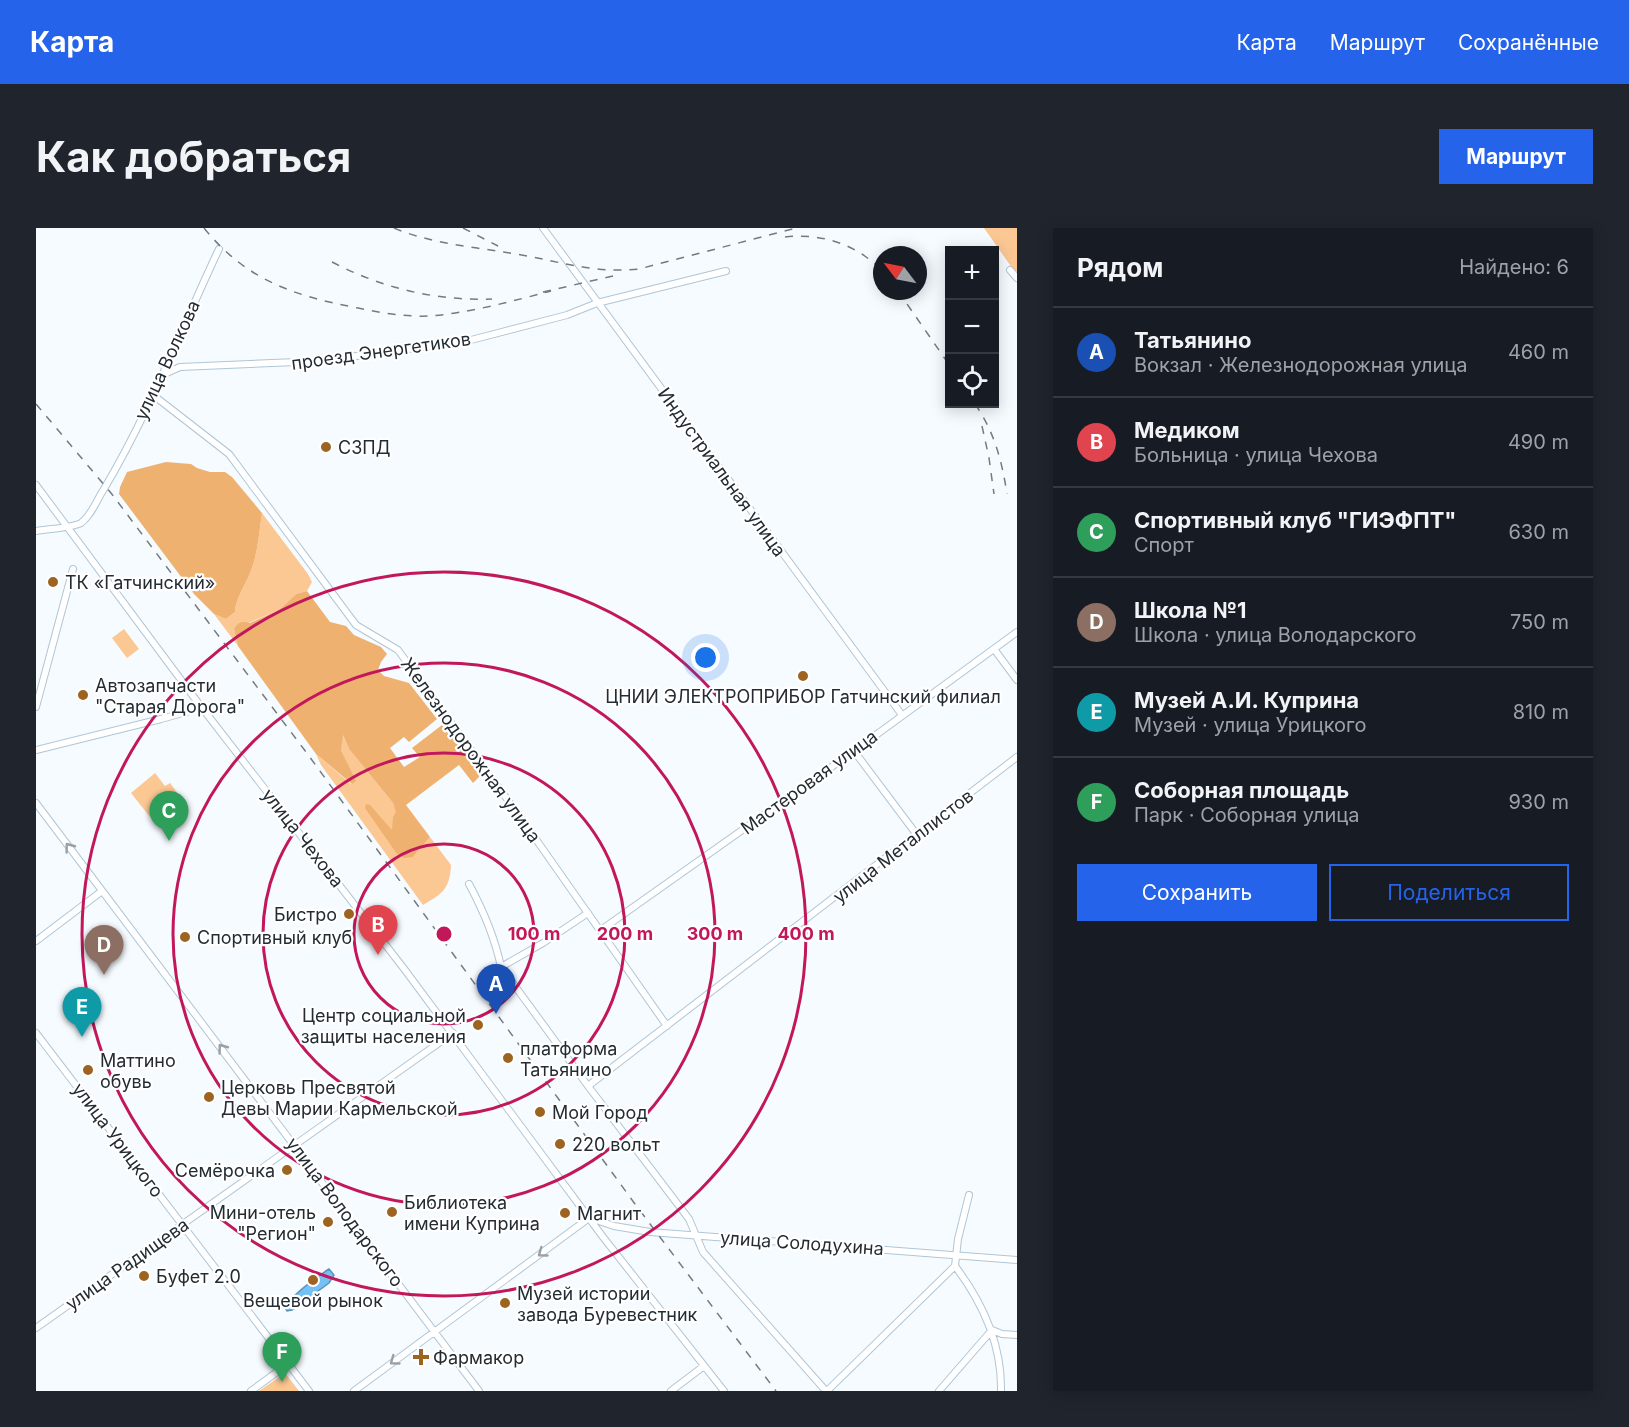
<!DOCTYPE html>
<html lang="ru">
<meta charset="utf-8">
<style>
body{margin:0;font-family:Inter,sans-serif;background:#20242c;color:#f1f3f6}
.controls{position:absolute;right:18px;top:18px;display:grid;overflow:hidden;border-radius:0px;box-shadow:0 3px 15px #0003}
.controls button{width:54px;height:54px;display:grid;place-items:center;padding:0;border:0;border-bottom:2px solid #363941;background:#171b24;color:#f1f3f6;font:30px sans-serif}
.compass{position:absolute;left:837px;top:18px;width:54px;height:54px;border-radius:50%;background:#171b24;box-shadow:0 3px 15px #0003;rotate:302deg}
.you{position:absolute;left:670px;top:430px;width:21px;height:21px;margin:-15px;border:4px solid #fff;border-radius:50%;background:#1a73e8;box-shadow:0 0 0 9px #1a73e833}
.badge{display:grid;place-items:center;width:39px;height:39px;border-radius:50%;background:#2563eb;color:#fff;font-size:20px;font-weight:700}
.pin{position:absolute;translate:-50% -50px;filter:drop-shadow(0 2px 3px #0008)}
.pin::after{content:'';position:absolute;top:32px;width:21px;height:18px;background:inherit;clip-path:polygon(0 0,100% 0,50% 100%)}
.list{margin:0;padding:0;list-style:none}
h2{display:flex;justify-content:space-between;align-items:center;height:78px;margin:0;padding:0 24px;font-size:26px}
h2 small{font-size:20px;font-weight:400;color:#9ea1a6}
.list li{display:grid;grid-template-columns:39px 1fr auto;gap:18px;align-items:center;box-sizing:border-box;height:90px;padding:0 24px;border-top:2px solid #363941}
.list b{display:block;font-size:22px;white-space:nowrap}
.list p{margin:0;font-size:20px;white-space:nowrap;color:#9ea1a6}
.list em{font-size:20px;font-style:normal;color:#9ea1a6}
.actions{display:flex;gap:12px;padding:18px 24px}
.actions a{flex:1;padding:14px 0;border:2px solid #2563eb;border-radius:0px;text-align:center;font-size:21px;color:#2563eb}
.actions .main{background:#2563eb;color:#fff}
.icon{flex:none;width:33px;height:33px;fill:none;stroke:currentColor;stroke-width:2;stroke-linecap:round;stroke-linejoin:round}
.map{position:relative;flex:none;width:981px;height:1163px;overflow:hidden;border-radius:0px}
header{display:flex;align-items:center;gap:36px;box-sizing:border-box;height:84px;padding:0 30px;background:#2563eb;color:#fff}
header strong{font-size:28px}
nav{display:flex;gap:33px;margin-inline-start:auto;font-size:21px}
.intro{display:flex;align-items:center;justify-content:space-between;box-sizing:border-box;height:144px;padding:0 36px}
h1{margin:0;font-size:42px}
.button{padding:15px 27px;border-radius:0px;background:#2563eb;color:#fff;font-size:21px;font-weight:700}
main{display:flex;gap:36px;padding:0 36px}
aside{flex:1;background:#171b24;border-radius:0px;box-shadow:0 3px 15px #0003}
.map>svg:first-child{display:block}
</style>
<header>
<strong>Карта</strong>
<nav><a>Карта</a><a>Маршрут</a><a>Сохранённые</a></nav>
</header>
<div class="intro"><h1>Как добраться</h1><a class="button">Маршрут</a></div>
<main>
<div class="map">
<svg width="981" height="1163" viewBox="0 0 981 1163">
<rect width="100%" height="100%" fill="#f6fbff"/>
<path fill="#fbc793" d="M 948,0 L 981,0 L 981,47 Z
M 226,285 L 272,346 L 276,354 L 271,363 L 260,366 L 243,382 L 198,401 L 202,418 L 178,386 L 190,391 L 199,384 C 200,369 209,358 214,345 C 222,326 223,305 226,285 Z
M 88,401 L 103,421 L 91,430 L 76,410 Z
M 306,505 L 313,521 L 357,575 L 361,584 L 356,603 L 334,577 L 377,629 L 394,609 L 415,637 C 414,661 406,666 387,677 L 285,537 L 280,526 L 315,556 L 319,553 L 305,522 Z
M 119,545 L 129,558 L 134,555 L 143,567 L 114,589 L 95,565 Z
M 249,1145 L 263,1163 L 223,1163 Z"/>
<path fill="#eeb170" d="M 130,234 L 155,236 L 161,240 L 174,244 L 189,244 L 196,249 L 226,285 C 223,305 222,326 214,345 C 209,358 200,369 199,384 L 190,391 L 178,386 L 158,366 L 83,266 L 84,259 L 91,244 Z
M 271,363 L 294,394 L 310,398 L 318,407 L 345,419 L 351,426 L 345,434 L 342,442 L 348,448 L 373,455 L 401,491 L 373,514 L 368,509 L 354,520 L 368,539 L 384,529 L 376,520 L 406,497 L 443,543 L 444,548 L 437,555 L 423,537 L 370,577 L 394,609 L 377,629 L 368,630 L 361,626 L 329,580 L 330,576 L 334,577 L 356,602 L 357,589 L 360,584 L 357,575 L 313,521 L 307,507 L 305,522 L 320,553 L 316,556 L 280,526 L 202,418 L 198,401 C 202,394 206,393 214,395 L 243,382 L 260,366 Z"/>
<path fill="#74c1f6" stroke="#5c94bb" stroke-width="1.5" d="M 293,1041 L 298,1047 L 293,1055 L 256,1082 L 251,1083 L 248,1078 C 262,1063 276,1052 293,1041 Z"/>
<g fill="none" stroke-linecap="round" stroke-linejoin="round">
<g stroke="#afc6d7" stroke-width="8">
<path id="minor" d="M 507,0 L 866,487
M 974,42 L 981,50
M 126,147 L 144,139 L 284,133 L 431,113 L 531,87 L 561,75 L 690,43
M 117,167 L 193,226 L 320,397 L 362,422 L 485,590 L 631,798
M 0,257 L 163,476 L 369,742 L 567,1009 L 688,1163
M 0,303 C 11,301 36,300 45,295 C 56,287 61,271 68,261 C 114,184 145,101 183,21
M 958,421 L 981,452
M 0,479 L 37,341
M 0,522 L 125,491 L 154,483 L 163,476
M 818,523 L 881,607
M 0,575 L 443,1163
M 433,656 C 447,682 459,710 465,739 L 552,858 L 653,991 L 667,1024 L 790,1163
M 565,702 L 818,523 L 981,404
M 0,713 L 66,663
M 465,739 L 507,715 L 552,685
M 0,805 L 273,1163
M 552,858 L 981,529
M 554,990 L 578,998 L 614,1004 L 981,1032
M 919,1038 C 947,1075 966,1116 965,1163
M 919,1038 L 922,1011 L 933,967
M 0,1100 L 417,805
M 215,1163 L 252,1136
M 318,1163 L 553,990
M 635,1163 L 668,1138
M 791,1163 L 919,1038
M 903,1163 L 956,1102 L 966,1106 L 981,1107"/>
</g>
<use href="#minor" stroke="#fff" stroke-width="6"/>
<path stroke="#747b80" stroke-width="1.5" stroke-dasharray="8 8" stroke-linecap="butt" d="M 168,0 C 210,52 258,68 322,80 C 345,85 370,89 394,88 C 433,85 477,73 515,63
M 358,0 C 396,16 439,19 480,26 C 523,33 558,46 603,41 L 760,0
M 427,0 L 462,18
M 749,9 C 785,5 821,16 846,43
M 296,34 C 346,60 399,73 456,71
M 862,63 L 914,138
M 507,64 L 577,48
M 0,176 L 75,265 L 273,528 L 599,976 L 740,1163
M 939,176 C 958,203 966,233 971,266
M 946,198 L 953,230 L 958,266"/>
</g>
<defs><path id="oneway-chevron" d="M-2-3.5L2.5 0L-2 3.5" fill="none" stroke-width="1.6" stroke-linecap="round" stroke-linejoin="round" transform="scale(1.5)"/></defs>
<g stroke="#9ca0a3">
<use href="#oneway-chevron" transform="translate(33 619) rotate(-127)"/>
<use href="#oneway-chevron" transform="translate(186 820) rotate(-127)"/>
<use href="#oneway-chevron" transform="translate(506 1025) rotate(144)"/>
<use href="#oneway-chevron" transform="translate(358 1133) rotate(144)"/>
</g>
<g fill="none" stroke="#c2185b" stroke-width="3">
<circle cx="408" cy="706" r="90"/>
<circle cx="408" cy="706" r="181"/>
<circle cx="408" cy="706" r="271"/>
<circle cx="408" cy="706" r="362"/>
</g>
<g fill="#9d6421" stroke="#fff" stroke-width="2">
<circle cx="290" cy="219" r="6"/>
<circle cx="17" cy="354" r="6"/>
<circle cx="767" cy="448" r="6"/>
<circle cx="47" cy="467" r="6"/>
<circle cx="313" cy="686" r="6"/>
<circle cx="149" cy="709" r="6"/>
<circle cx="442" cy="797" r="6"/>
<circle cx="472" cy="830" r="6"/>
<circle cx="52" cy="842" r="6"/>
<circle cx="173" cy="869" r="6"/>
<circle cx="504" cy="884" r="6"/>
<circle cx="524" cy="916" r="6"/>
<circle cx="251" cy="942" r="6"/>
<circle cx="356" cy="984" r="6"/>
<circle cx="529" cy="985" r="6"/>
<circle cx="292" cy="994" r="6"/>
<circle cx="108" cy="1048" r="6"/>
<circle cx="277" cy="1052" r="6"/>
<circle cx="469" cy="1075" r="6"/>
<path d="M382 1120h6v6h6v6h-6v6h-6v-6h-6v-6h6z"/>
</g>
<g text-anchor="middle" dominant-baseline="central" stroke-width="4.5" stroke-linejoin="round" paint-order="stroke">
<g font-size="18" fill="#232c32" stroke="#fff">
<text transform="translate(345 123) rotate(-8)">проезд Энергетиков</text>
<text transform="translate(131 132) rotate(-65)">улица Волкова</text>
<text transform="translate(686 244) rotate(54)">Индустриальная улица</text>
<text transform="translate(435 522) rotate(54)">Железнодорожная улица</text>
<text transform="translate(773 554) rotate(-36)">Мастеровая улица</text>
<text transform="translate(267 610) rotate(52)">улица Чехова</text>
<text transform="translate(867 618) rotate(-38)">улица Металлистов</text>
<text transform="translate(82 912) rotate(53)">улица Урицкого</text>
<text transform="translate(309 984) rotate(53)">улица Володарского</text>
<text transform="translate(766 1015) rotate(4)">улица Солодухина</text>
<text transform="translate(91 1036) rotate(-35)">улица Радищева</text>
</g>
<g font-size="18" fill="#232c32" stroke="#fff" text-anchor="start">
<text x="302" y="219">СЗПД</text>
<text x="29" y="354">ТК «Гатчинский»</text>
<text x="59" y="457">Автозапчасти<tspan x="59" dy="21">"Старая Дорога"</tspan></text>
<text x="767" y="468" text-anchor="middle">ЦНИИ ЭЛЕКТРОПРИБОР Гатчинский филиал</text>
<text x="301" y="686" text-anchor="end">Бистро</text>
<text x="161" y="709">Спортивный клуб</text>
<text x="430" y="787" text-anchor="end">Центр социальной<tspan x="430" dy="21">защиты населения</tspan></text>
<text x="484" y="820">платформа<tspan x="484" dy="21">Татьянино</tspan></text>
<text x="64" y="832">Маттино<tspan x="64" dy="21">обувь</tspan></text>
<text x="185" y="859">Церковь Пресвятой<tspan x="185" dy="21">Девы Марии Кармельской</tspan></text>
<text x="516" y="884">Мой Город</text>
<text x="536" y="916">220 вольт</text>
<text x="239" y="942" text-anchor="end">Семёрочка</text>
<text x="368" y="974">Библиотека<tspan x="368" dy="21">имени Куприна</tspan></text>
<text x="280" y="984" text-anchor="end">Мини-отель<tspan x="280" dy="21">"Регион"</tspan></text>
<text x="541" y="985">Магнит</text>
<text x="120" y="1048">Буфет 2.0</text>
<text x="481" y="1065">Музей истории<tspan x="481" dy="21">завода Буревестник</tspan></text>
<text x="277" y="1072" text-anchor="middle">Вещевой рынок</text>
<text x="397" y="1129">Фармакор</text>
</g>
</g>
<circle cx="408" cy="706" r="9" fill="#c2185b" stroke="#fff" stroke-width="3"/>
<g font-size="18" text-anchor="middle" font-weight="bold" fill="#c2185b" stroke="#fff" stroke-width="4.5" stroke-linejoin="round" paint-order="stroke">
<text x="498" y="712">100 m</text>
<text x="589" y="712">200 m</text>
<text x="679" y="712">300 m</text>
<text x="770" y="712">400 m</text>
</g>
</svg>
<div class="controls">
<button>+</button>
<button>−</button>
<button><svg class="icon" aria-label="locate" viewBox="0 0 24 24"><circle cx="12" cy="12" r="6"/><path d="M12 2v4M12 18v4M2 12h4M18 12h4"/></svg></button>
</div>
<svg class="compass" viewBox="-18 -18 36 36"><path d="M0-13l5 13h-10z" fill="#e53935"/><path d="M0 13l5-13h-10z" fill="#9ea1a6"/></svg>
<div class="you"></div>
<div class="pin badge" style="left:460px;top:786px;background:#1a4fb4">A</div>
<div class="pin badge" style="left:342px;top:727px;background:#e0444e">B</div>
<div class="pin badge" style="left:133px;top:613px;background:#2e9e5b">C</div>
<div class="pin badge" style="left:68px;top:747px;background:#8d6e63">D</div>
<div class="pin badge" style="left:46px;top:809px;background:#0f9aa8">E</div>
<div class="pin badge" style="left:246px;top:1154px;background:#2e9e5b">F</div>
</div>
<aside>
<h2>Рядом<small>Найдено: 6</small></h2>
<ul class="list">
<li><span class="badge" style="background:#1a4fb4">A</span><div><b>Татьянино</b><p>Вокзал · Железнодорожная улица</p></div><em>460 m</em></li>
<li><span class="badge" style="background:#e0444e">B</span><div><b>Медиком</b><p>Больница · улица Чехова</p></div><em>490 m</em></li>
<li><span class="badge" style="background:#2e9e5b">C</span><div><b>Спортивный клуб &quot;ГИЭФПТ&quot;</b><p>Спорт</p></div><em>630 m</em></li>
<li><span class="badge" style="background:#8d6e63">D</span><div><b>Школа №1</b><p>Школа · улица Володарского</p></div><em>750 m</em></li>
<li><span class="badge" style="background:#0f9aa8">E</span><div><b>Музей А.И. Куприна</b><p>Музей · улица Урицкого</p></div><em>810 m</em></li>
<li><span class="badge" style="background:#2e9e5b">F</span><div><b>Соборная площадь</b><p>Парк · Соборная улица</p></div><em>930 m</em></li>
</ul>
<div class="actions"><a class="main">Сохранить</a><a>Поделиться</a></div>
</aside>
</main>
